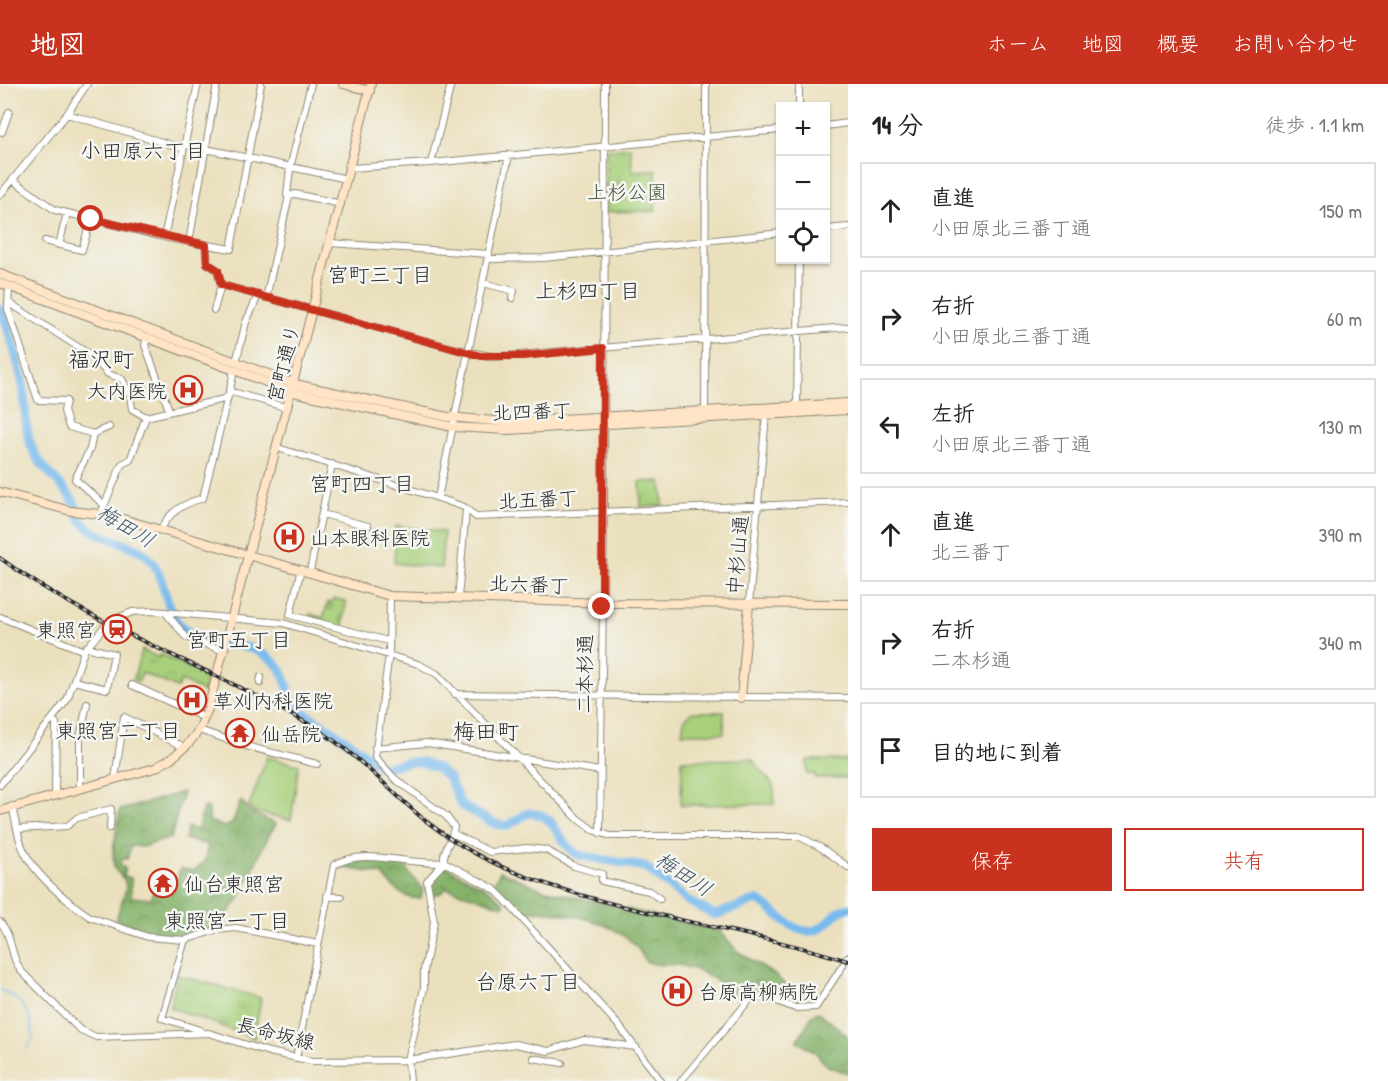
<!DOCTYPE html>
<html lang="ja">
<meta charset="utf-8">
<style>
body{margin:0;font-family:"Patrick Hand","Klee One",sans-serif;background:#f2f2f2;color:#222}
.controls{position:absolute;right:18px;top:18px;display:grid;overflow:hidden;border-radius:0px;box-shadow:0 2px 4px #0004}
.controls button{width:54px;height:54px;display:grid;place-items:center;padding:0;border:0;border-bottom:2px solid #e0e0e0;background:#fff;color:#222;font:30px sans-serif}
.stop{position:absolute;width:18px;height:18px;margin:-14px;border:4px solid #c8321e;border-radius:50%;background:#fff}
.stop.end{background:#c8321e;border-color:#fff;box-shadow:0 2px 6px #0008}
.list{margin:0;padding:0;list-style:none}
h2{display:flex;justify-content:space-between;align-items:center;height:78px;margin:0;padding:0 24px;font-size:26px}
h2 small{font-size:20px;font-weight:400;color:#767676}
.list li{display:grid;grid-template-columns:39px 1fr auto;gap:18px;align-items:center;box-sizing:border-box;height:96px;margin:0 12px 12px;padding:0 12px;border:2px solid #e0e0e0;border-radius:0px}
.list b{display:block;font-size:22px;white-space:nowrap}
.list p{margin:0;font-size:20px;white-space:nowrap;color:#767676}
.list em{font-size:20px;font-style:normal;color:#767676}
.actions{display:flex;gap:12px;padding:18px 24px}
.actions a{flex:1;padding:14px 0;border:2px solid #c8321e;border-radius:0px;text-align:center;font-size:21px;color:#c8321e}
.actions .main{background:#c8321e;color:#fff}
.icon{flex:none;width:33px;height:33px;fill:none;stroke:currentColor;stroke-width:2;stroke-linecap:round;stroke-linejoin:round}
.map{position:relative;flex:none;width:848px;height:997px;overflow:hidden}
header{display:flex;align-items:center;gap:36px;box-sizing:border-box;height:84px;padding:0 30px;background:#c8321e;color:#fff}
header strong{font-size:28px}
nav{display:flex;gap:33px;margin-inline-start:auto;font-size:21px}
main{display:flex}
aside{flex:1;background:#fff}
.map>svg:first-child{display:block}
</style>
<header>
<strong>地図</strong>
<nav><a>ホーム</a><a>地図</a><a>概要</a><a>お問い合わせ</a></nav>
</header>
<main>
<div class="map">
<svg width="848" height="997" viewBox="0 0 848 997">
<defs>
<pattern id="forest-crowns" width="20" height="18" patternUnits="userSpaceOnUse" patternTransform="scale(1.5)"><rect width="20" height="18" fill="#86b26b"/><path d="M2 6a3 3 0 1 1 6 0M12 15a3 3 0 1 1 6 0" fill="none" stroke="#6e9158"/></pattern>
<pattern id="cemetery-stones" width="16" height="16" patternUnits="userSpaceOnUse" patternTransform="scale(1.5)"><rect width="16" height="16" fill="#a8d07b"/><path d="M2 7V4a2 2 0 0 1 4 0v3zM10 15v-3a2 2 0 0 1 4 0v3z" fill="#91b36a"/></pattern>
<pattern id="park-tufts" width="24" height="20" patternUnits="userSpaceOnUse" patternTransform="scale(1.5)"><rect width="24" height="20" fill="#a8d07b"/><path d="M3 7l-1-3M5 7V3M7 7l1-3M15 17l-1-3M17 17v-4M19 17l1-3" fill="none" stroke="#91b36a"/></pattern>
</defs>
<rect width="100%" height="100%" fill="#f6f6f2"/>
<filter id="ink" filterUnits="userSpaceOnUse"><feTurbulence type="fractalNoise" baseFrequency=".0167" numOctaves="2"/><feDisplacementMap in="SourceGraphic" scale="12" xChannelSelector="R" yChannelSelector="G"/><feConvolveMatrix kernelMatrix="1 2 1 2 8 2 1 2 1" color-interpolation-filters="sRGB"/></filter>
<filter id="wash" filterUnits="userSpaceOnUse"><feTurbulence type="fractalNoise" baseFrequency=".008" numOctaves="4" result="noise"/><feDisplacementMap in="SourceGraphic" scale="24" xChannelSelector="R" yChannelSelector="G"/><feGaussianBlur stdDeviation="1.35" result="paint"/><feColorMatrix in="noise" values="0 0 0 0 0 0 0 0 0 0 0 0 0 0 0 0 0 1.4 0 .05"/><feComposite in="paint" operator="in"/></filter>
<g filter="url(#wash)">
<rect width="100%" height="100%" fill="#ebe0bd"/>
<path fill="url(#forest-crowns)" stroke="#586e4b" stroke-width="1.5" d="M 183,708 L 171,754 L 142,763 L 131,762 L 127,775 L 121,775 L 120,782 L 125,784 L 124,792 L 131,794 L 131,813 L 151,815 L 154,804 L 173,809 L 180,785 L 194,787 L 205,777 L 208,761 L 185,755 L 187,743 L 198,746 L 203,723 L 209,724 L 209,737 L 224,743 L 232,740 L 241,717 L 252,729 L 276,740 C 259,764 254,787 241,811 C 209,867 167,857 116,835 L 126,805 L 125,797 L 114,784 L 113,766 L 120,726 Z
M 368,775 L 405,780 L 409,789 L 423,804 L 421,814 C 404,817 393,803 382,790 L 338,783 L 351,777 Z
M 441,783 L 448,784 L 490,806 L 505,820 L 502,822 L 447,804 L 441,809 L 431,811 L 431,793 Z
M 500,787 L 542,805 L 720,847 L 737,867 L 776,892 L 802,917 L 797,920 C 777,913 759,905 739,916 C 724,900 705,887 683,882 C 668,878 662,884 645,877 C 630,838 560,825 521,827 L 493,801 Z
M 819,928 L 848,952 L 848,989 L 827,982 L 815,968 L 797,957 L 813,930 Z"/>
<path fill="url(#cemetery-stones)" stroke="#6a7e53" stroke-width="1.5" d="M 333,515 L 346,517 L 343,545 L 309,535 L 310,530 L 323,534 L 328,518 L 332,519 Z"/>
<path fill="url(#park-tufts)" stroke="#6a7e53" stroke-width="1.5" d="M 630,63 L 633,87 L 656,86 L 655,127 L 606,128 L 606,65 Z
M 661,397 L 663,422 L 641,423 L 640,398 Z
M 142,566 L 159,574 L 161,570 L 208,593 L 204,608 L 181,597 L 177,604 L 143,589 L 138,598 L 133,596 Z
M 178,891 L 261,914 L 254,954 L 169,923 Z"/>
<path fill="#a8d07b" stroke="#6a7e53" stroke-width="1.5" d="M 396,442 L 444,448 L 441,484 L 394,479 Z
M 692,628 L 724,628 L 724,649 L 682,649 L 684,636 Z
M 267,673 L 299,681 L 291,736 L 254,728 L 249,722 Z
M 752,675 L 774,702 L 774,720 L 681,721 L 682,676 Z
M 807,676 L 848,676 L 848,694 L 815,694 L 815,690 L 807,690 Z"/>
<g fill="none" stroke-linecap="round" stroke-linejoin="round">
<path stroke="#77baed" stroke-width="1.5" d="M 0,906 C 24,915 32,931 33,956
M 26,965 L 31,958"/>
<path stroke="#77baed" stroke-width="9" d="M 0,225 L 4,232 C 11,255 19,279 23,302 C 26,321 24,343 31,361 C 41,387 60,396 74,418 C 78,423 77,430 80,435 C 95,456 129,456 147,472 C 169,493 161,529 187,547 C 216,567 251,552 278,582 C 288,594 287,610 296,623 L 351,659 L 382,684 L 409,678 L 422,678 L 437,684 L 449,694 L 461,721 L 495,740 L 507,742 L 528,729 L 541,731 L 551,738 L 568,763 L 578,771 L 645,783 L 689,818 L 715,831 L 757,816 C 777,825 796,859 822,843 C 832,837 836,826 848,824"/>
</g>
</g>
<g filter="url(#ink)">
<g fill="none" stroke-linecap="round" stroke-linejoin="round">
<g stroke="#8b8674" stroke-width="8">
<path id="street" d="M 799,22 L 799,0
M 67,30 L 182,64
M 826,42 L 848,39
M 0,47 L 2,48 L 9,28
M 183,60 L 347,95
M 431,79 L 451,0
M 349,84 L 431,79 L 780,46
M 13,96 L 55,126 L 168,154 L 231,165 L 261,0
M 0,111 L 67,30 L 87,0
M 289,112 L 287,111 L 290,84 L 311,0
M 826,145 L 848,143
M 164,153 L 198,0
M 45,157 L 82,166 L 91,135
M 189,158 L 217,0
M 330,159 L 489,170
M 59,161 L 67,129
M 206,161 L 207,179 L 217,186 L 221,201 L 452,264 L 494,273 L 848,243
M 488,175 L 544,174 L 780,149
M 483,199 L 514,207 L 512,214
M 9,203 L 8,225 L 38,316 L 66,317 L 64,327 L 69,343 L 93,350
M 266,214 L 289,112 L 295,110 L 341,120
M 8,218 L 92,272 L 108,290 L 122,295 L 130,311 L 132,325 L 146,333
M 214,226 L 221,201
M 147,253 L 145,261 L 169,326
M 236,278 L 246,238 L 258,212
M 229,307 L 288,324
M 797,325 L 799,176
M 705,331 L 706,0
M 278,364 L 438,414 L 464,423 L 476,433 L 848,418
M 438,414 L 509,71
M 104,421 L 75,395 L 90,365 L 93,350 L 109,343
M 101,429 L 122,380 L 130,376 L 146,333 L 224,315 L 229,311 L 234,286
M 322,430 L 368,442
M 161,446 C 168,428 185,419 203,414 L 228,312
M 301,485 L 290,531 L 388,557
M 310,487 L 332,380
M 390,512 L 389,570 L 375,673 L 395,695 L 446,732 L 454,743 C 453,756 442,766 444,778 L 494,805 L 506,817 L 620,943 L 661,997
M 458,514 L 466,426
M 749,520 L 766,331
M 165,528 L 186,553 L 224,567
M 0,533 L 84,567
M 111,537 L 132,528 L 153,527 L 283,539 L 418,580 L 437,590 L 578,735 L 593,746 L 610,752 L 798,752 L 820,763 L 848,783
M 74,597 L 107,605 L 114,570 L 86,563
M 260,599 L 261,593
M 132,601 L 205,634
M 455,610 L 848,614
M 52,636 L 56,639 L 55,710
M 199,646 L 246,662 L 317,680
M 375,664 L 427,659 L 600,687
M 115,695 L 124,633 L 184,663
M 0,701 L 67,616 L 84,567 L 106,541
M 80,704 L 80,654 L 87,620
M 12,722 C 16,737 17,753 24,767 C 36,793 67,817 90,833 L 148,853 L 185,856 L 162,934 L 200,946
M 18,745 L 67,742 L 77,734 L 111,725 L 110,744
M 600,749 L 604,428 L 605,0
M 454,750 L 490,768 L 527,764 L 546,766 L 574,782 L 602,790 L 602,797 L 649,807 L 660,815
M 327,812 L 341,813
M 0,838 C 13,852 10,874 22,888 L 79,945 L 96,953 L 209,949 L 269,968 L 312,977 L 408,976 L 515,960 L 548,967 L 584,956 L 636,963
M 185,856 L 216,846 L 236,844 L 318,860
M 846,875 L 848,873
M 296,974 L 334,781 C 367,762 409,783 444,778
M 533,974 L 562,979
M 410,997 L 408,976 L 424,904 L 424,886 L 434,838 L 427,797 L 444,779
M 681,997 L 751,914 L 764,912 L 795,924 L 816,923 L 843,881"/>
</g>
<g stroke="#8b8674" stroke-width="10">
<path id="secondary" d="M 343,0 L 370,7
M 0,190 L 295,300 L 448,333 L 507,338 L 848,319
M 0,199 L 293,308 L 453,343 L 508,346 L 848,326
M 0,408 L 71,427 L 109,431 L 390,512 L 606,519 L 848,520
M 741,614 L 749,520
M 0,727 L 155,684 L 172,674 L 188,660 L 199,646 L 208,625 L 371,0"/>
</g>
<use href="#street" stroke="#fff" stroke-width="6"/>
<use href="#secondary" stroke="#ffe4c6" stroke-width="8"/>
<g stroke="#2b2b2b" stroke-width="4">
<path id="rail" d="M 0,474 C 96,545 212,583 315,644 C 355,668 386,703 421,733 C 447,754 476,772 507,785 C 613,830 737,842 848,877"/>
</g>
<use href="#rail" stroke="#f6f6f2" stroke-width="1.5" stroke-dasharray="4.5" stroke-linecap="butt"/>
</g>
</g>
<g fill="none" stroke-linecap="round" stroke-linejoin="round" filter="url(#ink)">
<path stroke="#c8321e" stroke-width="8" d="M 91,135 L 206,161 L 207,179 L 218,186 L 221,201 L 481,272 L 523,272 L 603,264 L 602,523"/>
</g>
<defs>
<g id="hospital-ring" transform="scale(1.5)"><circle r="9.5" fill="#f6f6f2" stroke="#c8321e" stroke-width="1.5"/><path d="M-5-5h3v3.5h4V-5h3V5h-3V1.5h-4V5h-3Z" fill="#c8321e"/></g>
<g id="station-ring" transform="scale(1.5)"><circle r="9.5" fill="#f6f6f2" stroke="#c8321e" stroke-width="1.5"/><path d="M-3-6H3Q5-6 5-4V2Q5 4 3 4L4.5 6H3L1.5 4h-3L-3 6H-4.5L-3 4Q-5 4-5 2V-4Q-5-6-3-6ZM-3.5-4v3h7v-3ZM-3.5 1v1.5H-2V1ZM2 1v1.5H3.5V1Z" fill="#c8321e"/></g>
<g id="temple-ring" transform="scale(1.5)"><circle r="9.5" fill="#f6f6f2" stroke="#c8321e" stroke-width="1.5"/><path d="M0-6L5-2H3V0L6.5 2.5H4V6H1.5V3h-3V6H-4V2.5H-6.5L-3 0V-2H-5Z" fill="#c8321e"/></g>
</defs>
<g fill-rule="evenodd">
<use href="#hospital-ring" x="188" y="306"/>
<use href="#hospital-ring" x="289" y="453"/>
<use href="#station-ring" x="117" y="545"/>
<use href="#hospital-ring" x="192" y="616"/>
<use href="#temple-ring" x="240" y="649"/>
<use href="#temple-ring" x="163" y="799"/>
<use href="#hospital-ring" x="677" y="907"/>
</g>
<g text-anchor="middle" dominant-baseline="central" stroke-width="5" stroke-linejoin="round" paint-order="stroke">
<g font-size="20" fill="#4a543f" stroke="#f6f6f2">
<text x="627" y="107">上杉公園</text>
</g>
<g font-size="20" fill="#2b2b2b" stroke="#f6f6f2">
<text transform="translate(283 279) rotate(-76)">宮町通り</text>
<text transform="translate(532 327) rotate(-2)">北四番丁</text>
<text transform="translate(538 415) rotate(-3)">北五番丁</text>
<text transform="translate(737 471) rotate(-85)">中杉山通</text>
<text transform="translate(529 500) rotate(2)">北六番丁</text>
<text transform="translate(584 590) rotate(-89)">二本杉通</text>
<text transform="translate(276 949) rotate(14)">長命坂線</text>
</g>
<g font-size="20" fill="#2b2b2b" stroke="#f6f6f2" text-anchor="start">
<text x="167" y="306" text-anchor="end">大内医院</text>
<text x="310" y="453">山本眼科医院</text>
<text x="96" y="545" text-anchor="end">東照宮</text>
<text x="213" y="616">草刈内科医院</text>
<text x="261" y="649">仙岳院</text>
<text x="184" y="799">仙台東照宮</text>
<text x="698" y="907">台原高柳病院</text>
</g>
<g font-size="21" fill="#2b2b2b" stroke="#f6f6f2">
<text x="143" y="66">小田原六丁目</text>
<text x="380" y="190">宮町三丁目</text>
<text x="588" y="206">上杉四丁目</text>
<text x="362" y="399">宮町四丁目</text>
<text x="239" y="555">宮町五丁目</text>
<text x="118" y="646">東照宮二丁目</text>
<text x="227" y="836">東照宮一丁目</text>
<text x="528" y="897">台原六丁目</text>
</g>
<g font-size="21" font-style="italic" fill="#425665" stroke="#f6f6f2">
<text transform="translate(126 442) rotate(31)">梅田川</text>
<text transform="translate(684 790) rotate(33)">梅田川</text>
</g>
<g font-size="22" fill="#2b2b2b" stroke="#f6f6f2">
<text x="101" y="275">福沢町</text>
<text x="486" y="647">梅田町</text>
</g>
</g>
</svg>
<div class="controls">
<button>+</button>
<button>−</button>
<button><svg class="icon" aria-label="locate" viewBox="0 0 24 24"><circle cx="12" cy="12" r="6"/><path d="M12 2v4M12 18v4M2 12h4M18 12h4"/></svg></button>
</div>
<div class="stop" style="left:91px;top:135px"></div>
<div class="stop end" style="left:602px;top:523px"></div>
</div>
<aside>
<h2>14 分<small>徒歩 · 1.1 km</small></h2>
<ul class="list">
<li><svg class="icon" aria-label="ahead" viewBox="0 0 24 24"><path d="M12 20V5M6 11l6-6 6 6"/></svg><div><b>直進</b><p>小田原北三番丁通</p></div><em>150 m</em></li>
<li><svg class="icon" aria-label="right" viewBox="0 0 24 24"><path d="M7 20v-9h11M14 6l5 5-5 5"/></svg><div><b>右折</b><p>小田原北三番丁通</p></div><em>60 m</em></li>
<li><svg class="icon" aria-label="left" viewBox="0 0 24 24"><path d="M17 20v-9H6M10 6l-5 5 5 5"/></svg><div><b>左折</b><p>小田原北三番丁通</p></div><em>130 m</em></li>
<li><svg class="icon" aria-label="ahead" viewBox="0 0 24 24"><path d="M12 20V5M6 11l6-6 6 6"/></svg><div><b>直進</b><p>北三番丁</p></div><em>390 m</em></li>
<li><svg class="icon" aria-label="right" viewBox="0 0 24 24"><path d="M7 20v-9h11M14 6l5 5-5 5"/></svg><div><b>右折</b><p>二本杉通</p></div><em>340 m</em></li>
<li><svg class="icon" aria-label="arrive" viewBox="0 0 24 24"><path d="M6 21V4h12l-3 4 3 4H6"/></svg><div><b>目的地に到着</b></div></li>
</ul>
<div class="actions"><a class="main">保存</a><a>共有</a></div>
</aside>
</main>
